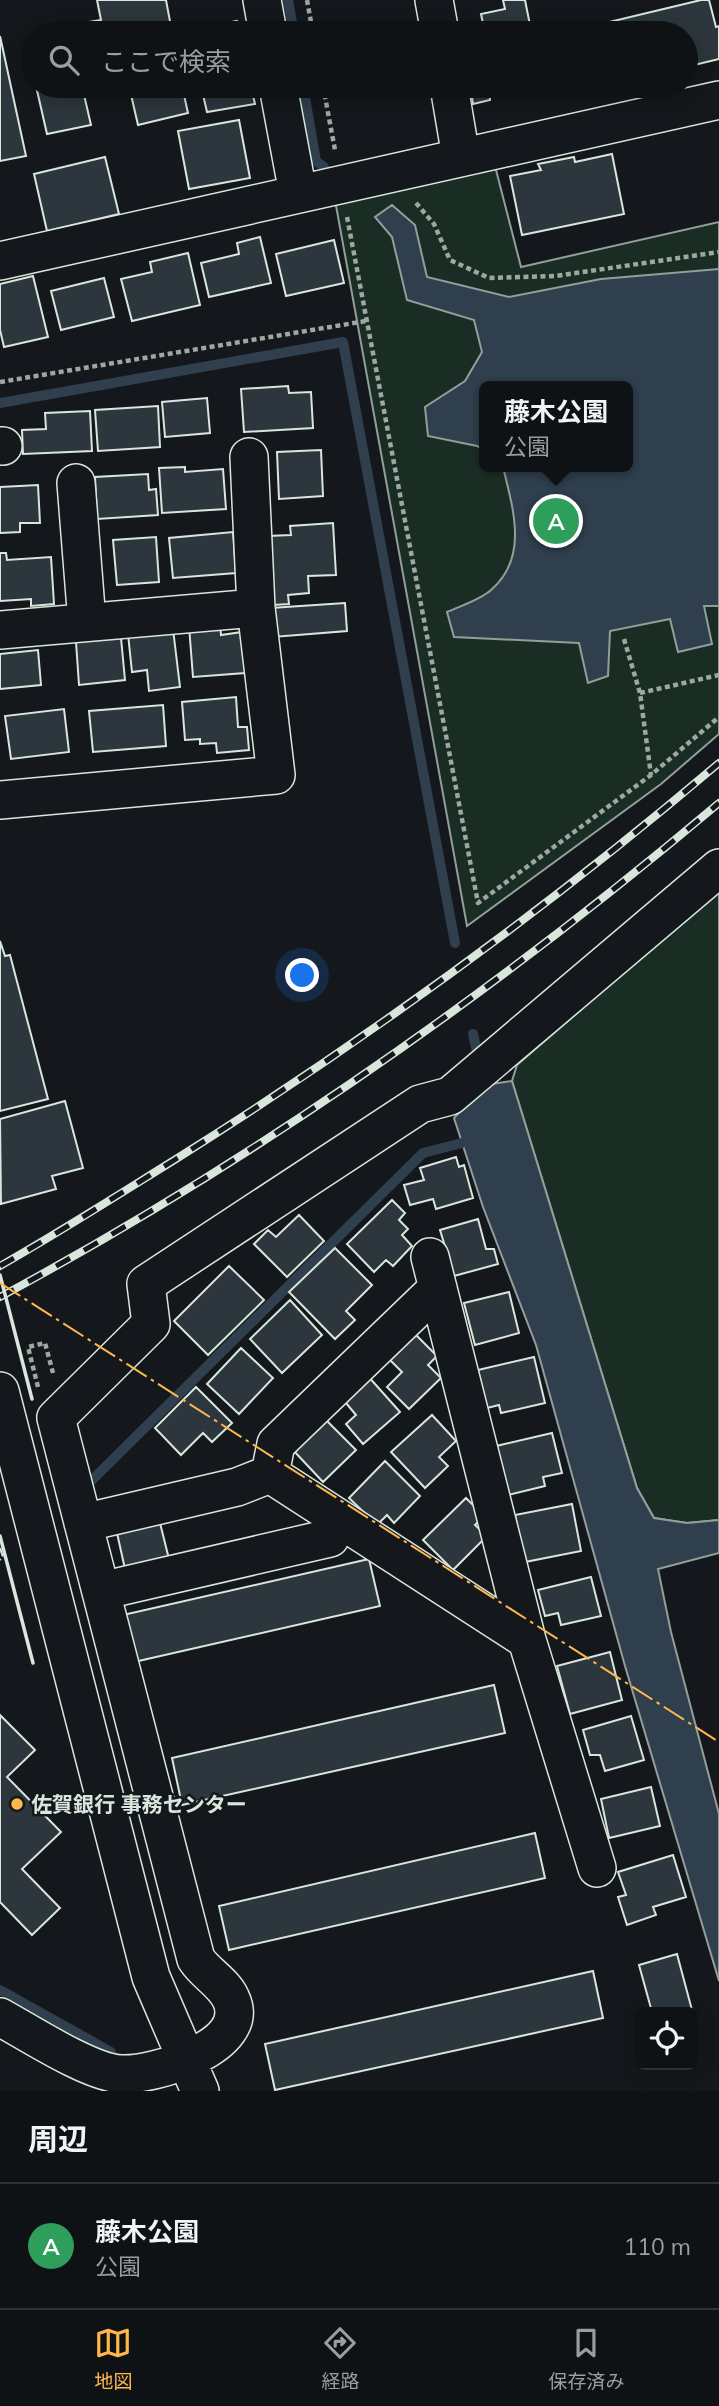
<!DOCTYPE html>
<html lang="ja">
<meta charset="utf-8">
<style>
body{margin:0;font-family:Mulish,"Noto Sans JP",sans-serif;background:#1d2022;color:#f1f3f6}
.controls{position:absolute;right:21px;bottom:21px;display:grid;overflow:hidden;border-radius:10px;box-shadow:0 4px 18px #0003}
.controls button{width:63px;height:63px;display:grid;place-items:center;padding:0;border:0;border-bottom:2px solid #2f3234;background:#0f1215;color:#f1f3f6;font:35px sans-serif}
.you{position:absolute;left:303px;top:976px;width:24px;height:24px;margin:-18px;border:5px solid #fff;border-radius:50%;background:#1a73e8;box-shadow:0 0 0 10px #1a73e833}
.badge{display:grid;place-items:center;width:46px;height:46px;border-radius:50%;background:#ffb74d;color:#fff;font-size:23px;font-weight:700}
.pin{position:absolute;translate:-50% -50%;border:4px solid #fff;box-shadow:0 2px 7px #0006}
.popup{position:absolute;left:479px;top:381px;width:154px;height:91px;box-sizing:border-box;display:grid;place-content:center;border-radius:10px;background:#0f1215;filter:drop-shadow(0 2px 5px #0005);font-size:23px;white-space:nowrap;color:#9b9ea0}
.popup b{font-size:26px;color:#f1f3f6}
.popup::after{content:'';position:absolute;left:50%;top:100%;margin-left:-14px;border:14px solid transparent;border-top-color:#0f1215}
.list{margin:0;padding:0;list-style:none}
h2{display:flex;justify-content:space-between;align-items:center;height:91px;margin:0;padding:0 28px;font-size:30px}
h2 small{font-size:23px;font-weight:400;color:#9b9ea0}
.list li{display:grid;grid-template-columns:46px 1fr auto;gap:21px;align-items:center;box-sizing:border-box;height:126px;padding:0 28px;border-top:2px solid #2f3234}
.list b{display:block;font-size:26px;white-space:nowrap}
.list p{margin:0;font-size:23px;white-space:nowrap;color:#9b9ea0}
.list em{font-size:23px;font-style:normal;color:#9b9ea0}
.icon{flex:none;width:38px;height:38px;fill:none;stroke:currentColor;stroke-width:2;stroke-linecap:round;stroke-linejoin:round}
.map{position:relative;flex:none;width:719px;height:2091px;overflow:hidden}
.search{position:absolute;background:#0f1215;box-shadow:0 4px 18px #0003;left:21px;right:21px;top:21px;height:77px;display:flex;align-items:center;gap:18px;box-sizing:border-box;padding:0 24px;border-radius:38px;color:#9b9ea0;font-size:26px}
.sheet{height:217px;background:#0f1215}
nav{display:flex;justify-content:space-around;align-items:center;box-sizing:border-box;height:98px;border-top:2px solid #2f3234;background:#0f1215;font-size:19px;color:#9b9ea0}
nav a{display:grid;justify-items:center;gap:4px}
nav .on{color:#ffb74d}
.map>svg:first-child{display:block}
</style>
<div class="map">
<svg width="719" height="2091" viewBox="0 0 719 2091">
<rect width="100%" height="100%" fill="#14181c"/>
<path fill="#1a2d24" stroke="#939e99" stroke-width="2" fill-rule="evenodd" d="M 495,166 L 521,267 L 719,222 L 719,734 L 661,784 L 467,926 L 335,200 ZM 484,386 L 628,386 L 628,467 L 484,467 Z
M 719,890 L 719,1520 L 687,1523 L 654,1518 L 637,1488 L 512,1081 L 517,1065 Z"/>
<path fill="#2f3f4d" stroke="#939e99" stroke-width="2" d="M 392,205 L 415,225 L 427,277 L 509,297 L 601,279 L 719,269 L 719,606 L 704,606 L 712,644 L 678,652 L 670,619 L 610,631 L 608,676 L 588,683 L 579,643 L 454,637 L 447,612 C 460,606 480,600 491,590 C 529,557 513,509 503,467 L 628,467 L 628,386 L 484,386 L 484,450 L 477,446 L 428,436 L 425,407 L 465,381 L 482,352 L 474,320 L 407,300 L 392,237 L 375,217 Z
M 512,1081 L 637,1488 L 654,1518 L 687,1523 L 719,1520 L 719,1553 L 658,1569 L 671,1632 L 719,1814 L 719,1981 L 625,1666 L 536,1345 L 483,1207 L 454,1118 L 485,1085 Z"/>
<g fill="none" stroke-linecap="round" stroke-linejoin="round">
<path stroke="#2f3f4d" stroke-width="10" d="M 288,0 L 294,33
M 303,86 L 316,161 L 324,167
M 0,403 L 343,342 L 455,943
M 473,1034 L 479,1061
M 91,1481 L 423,1153 L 462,1143
M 0,1990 L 111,2052"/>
</g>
<path fill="#2c363c" stroke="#d8e6dc" stroke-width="2" d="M 97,0 L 166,0 L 172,32 L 84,33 L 82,23 L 101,20 Z
M 503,0 L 525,0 L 530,25 L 485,33 L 481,14 L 505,9 Z
M 701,0 L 709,0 L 716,27 L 719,26 L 719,59 L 686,67 L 686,33 L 603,33 L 601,24 Z
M 237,21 L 240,33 L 191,33 L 190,30 Z
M 589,25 L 591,33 L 546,33 Z
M 0,36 L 26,156 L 0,161 Z
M 36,86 L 82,86 L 91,125 L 47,134 Z
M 90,86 L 182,86 L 188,113 L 138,125 L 129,86 L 92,94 Z
M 201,86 L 251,86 L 255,104 L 207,112 Z
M 470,86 L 490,86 L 490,100 L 473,104 Z
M 499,86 L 536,86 L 536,87 L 501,94 Z
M 615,86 L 655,86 L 618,95 Z
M 239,120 L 250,178 L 189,189 L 178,131 Z
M 612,154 L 624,214 L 522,235 L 510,176 L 541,170 L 538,164 L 574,157 L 575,162 Z
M 105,157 L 119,214 L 47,231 L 34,174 Z
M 260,237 L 271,283 L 209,297 L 201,263 L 239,254 L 237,243 Z
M 334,240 L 344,283 L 286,296 L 276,254 Z
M 188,253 L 200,305 L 132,321 L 121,279 L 152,272 L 150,262 Z
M 33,276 L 48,337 L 4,347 L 0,330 L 0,284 Z
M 104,278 L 114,317 L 61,330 L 51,291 Z
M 288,386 L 289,393 L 311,392 L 313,428 L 244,432 L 241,389 Z
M 207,398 L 210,433 L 165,437 L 162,402 Z
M 158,406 L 160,447 L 98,451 L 95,410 Z
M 90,411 L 92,451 L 23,454 L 22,430 L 46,429 L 45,413 Z
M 321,450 L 323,496 L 279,499 L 277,452 Z
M 185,467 L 185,472 L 223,469 L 226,509 L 162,513 L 159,468 Z
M 148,474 L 149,490 L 156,489 L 158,515 L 97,519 L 95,477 Z
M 38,485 L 40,523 L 20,523 L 20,532 L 0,533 L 0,487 Z
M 333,523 L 336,575 L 308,576 L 309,593 L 288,595 L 289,604 L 273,605 L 268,536 L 291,535 L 290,526 Z
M 233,532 L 236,573 L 173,578 L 169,538 Z
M 156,537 L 159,582 L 117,585 L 113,540 Z
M 0,553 L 6,553 L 7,560 L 51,557 L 54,604 L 31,606 L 31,599 L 0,601 Z
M 345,603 L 347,631 L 273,637 L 271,608 Z
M 220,623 L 221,635 L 242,632 L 245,673 L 193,677 L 189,626 Z
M 173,629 L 180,687 L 149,691 L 147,670 L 132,672 L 128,634 Z
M 121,638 L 125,680 L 79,685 L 76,642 Z
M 38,650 L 41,685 L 0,689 L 0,654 Z
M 236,697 L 238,727 L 247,727 L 249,750 L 217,753 L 216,743 L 200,744 L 200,739 L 185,740 L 182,702 Z
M 163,705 L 166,746 L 93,752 L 89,711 Z
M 64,709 L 69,752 L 11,759 L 5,716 Z
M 0,941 L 5,956 L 10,955 L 48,1099 L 0,1111 Z
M 65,1101 L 83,1168 L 52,1176 L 56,1189 L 1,1204 L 0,1119 Z
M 456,1157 L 459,1167 L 464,1165 L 473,1198 L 436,1209 L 433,1199 L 410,1205 L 404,1185 L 424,1180 L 420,1168 Z
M 392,1200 L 405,1213 L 399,1220 L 408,1229 L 402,1235 L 412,1246 L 393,1266 L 386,1260 L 374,1272 L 347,1244 Z
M 299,1215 L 324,1241 L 287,1277 L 254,1244 L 268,1230 L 276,1237 Z
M 478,1219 L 486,1249 L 494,1249 L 498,1264 L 454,1276 L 440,1230 Z
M 335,1248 L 372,1285 L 346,1311 L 355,1320 L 335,1339 L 289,1292 Z
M 229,1266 L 264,1300 L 208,1355 L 174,1321 Z
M 509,1292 L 519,1333 L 475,1345 L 464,1303 Z
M 290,1300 L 322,1335 L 282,1373 L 250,1339 Z
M 413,1332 L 437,1356 L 428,1365 L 441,1378 L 409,1409 L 387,1387 L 402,1372 L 387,1357 Z
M 241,1348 L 273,1378 L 239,1414 L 207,1384 Z
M 534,1357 L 545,1403 L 501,1413 L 499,1405 L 487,1408 L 478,1370 Z
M 367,1375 L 400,1412 L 363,1444 L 346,1424 L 356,1415 L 341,1397 Z
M 196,1387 L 232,1423 L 212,1442 L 203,1433 L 181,1455 L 155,1428 Z
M 432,1415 L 456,1441 L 439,1457 L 448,1466 L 425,1488 L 391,1452 Z
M 324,1418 L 356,1450 L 323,1482 L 292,1449 Z
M 552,1433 L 562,1473 L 543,1477 L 545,1486 L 508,1495 L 496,1446 Z
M 385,1461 L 420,1496 L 394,1523 L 387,1515 L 377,1525 L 349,1498 Z
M 466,1498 L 484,1516 L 475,1525 L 487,1536 L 453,1570 L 423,1540 Z
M 572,1504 L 581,1551 L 525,1562 L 515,1515 Z
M 160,1523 L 169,1559 L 125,1569 L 117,1533 Z
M 369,1559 L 380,1606 L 134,1662 L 123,1615 Z
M 591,1577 L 601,1616 L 561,1625 L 558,1613 L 545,1616 L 538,1590 Z
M 610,1652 L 622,1700 L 570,1714 L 557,1666 Z
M 494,1685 L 505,1733 L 182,1805 L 172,1758 Z
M 0,1715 L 35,1750 L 7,1777 L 61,1832 L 22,1869 L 60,1908 L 32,1935 L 0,1902 Z
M 631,1716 L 644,1760 L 605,1771 L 600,1755 L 590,1755 L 583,1730 Z
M 651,1787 L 660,1826 L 609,1838 L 601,1799 Z
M 535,1833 L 545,1878 L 229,1950 L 219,1906 Z
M 673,1855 L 686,1897 L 653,1907 L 656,1915 L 627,1925 L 618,1897 L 626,1895 L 618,1872 Z
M 677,1954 L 696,2025 L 693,2026 L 693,2012 L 652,2012 L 639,1965 Z
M 593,1971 L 603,2018 L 275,2090 L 265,2044 Z"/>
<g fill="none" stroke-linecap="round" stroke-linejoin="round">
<g stroke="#d8e6dc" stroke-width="40">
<path id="minor" d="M 262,0 L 268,33
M 434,0 L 440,33
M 278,86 L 298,193
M 449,86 L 461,157
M 0,261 L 719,100
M 0,446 L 3,446
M 249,457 L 256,608
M 76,483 L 87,622
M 0,630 L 256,608 L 276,775 L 0,800
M 430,1257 L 527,1640
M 0,1391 L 151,1977 L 200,2091
M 270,1474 L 276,1444 L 438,1288
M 83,1523 L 237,1487 L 270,1474 L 527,1640 L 597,1868
M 101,1591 L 330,1538
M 0,2017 C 29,2033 89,2072 120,2074 C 154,2076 253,2046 231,1999 C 224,1983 206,1974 196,1959 L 56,1418 L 151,1324 L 146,1284 L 420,1104 L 450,1096 L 719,868"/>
</g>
<path stroke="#9da8a2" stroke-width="4.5" stroke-dasharray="5 3.5" stroke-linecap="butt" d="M 307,0 L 313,33
M 323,86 L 335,150
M 416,203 L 434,224 L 450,260 L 489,278 L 556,276 L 719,252
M 347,217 L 478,903 L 651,775 L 719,717
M 0,382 L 366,321
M 624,639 L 640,693 L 651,775
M 640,693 L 719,675
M 38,1387 L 28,1347 L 45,1343 L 53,1373"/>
<use href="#minor" stroke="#14181c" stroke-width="37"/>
<g stroke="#d8e6dc" stroke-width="8">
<path id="rail" d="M 0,1266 C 60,1232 118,1195 176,1159 C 367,1039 548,908 719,763
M 0,1297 C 256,1159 497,990 719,803"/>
</g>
<use href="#rail" stroke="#14181c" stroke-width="5" stroke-dasharray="16" stroke-linecap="butt"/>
<path stroke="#d8e6dc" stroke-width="2" stroke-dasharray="9 3.5" stroke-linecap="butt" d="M 0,1548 L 3,1557 L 0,1560"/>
<path stroke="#d8e6dc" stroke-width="3.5" d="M 0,1275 L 32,1399
M 0,1536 L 33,1663"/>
<path stroke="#ffb74d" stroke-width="2" stroke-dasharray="24 5 3.5 5" stroke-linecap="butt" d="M 0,1283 L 719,1742"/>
</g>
<circle fill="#ffb74d" stroke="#14181c" stroke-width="2.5" cx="17" cy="1804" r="7"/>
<g text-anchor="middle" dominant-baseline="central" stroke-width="5" stroke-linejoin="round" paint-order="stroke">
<g font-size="21" font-weight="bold" fill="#d8e6dc" stroke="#14181c" text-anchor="start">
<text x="31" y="1804">佐賀銀行 事務センター</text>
</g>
</g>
</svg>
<div class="controls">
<button><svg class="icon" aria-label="locate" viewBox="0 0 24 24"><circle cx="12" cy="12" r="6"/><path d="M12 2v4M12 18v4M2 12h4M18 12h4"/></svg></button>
</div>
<div class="you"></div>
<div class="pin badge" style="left:556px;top:521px;background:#2e9e5b">A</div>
<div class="popup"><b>藤木公園</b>公園</div>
<div class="search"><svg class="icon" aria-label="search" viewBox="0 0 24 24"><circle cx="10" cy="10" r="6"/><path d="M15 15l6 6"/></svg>ここで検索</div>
</div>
<section class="sheet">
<h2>周辺<small></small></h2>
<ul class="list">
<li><span class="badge" style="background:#2e9e5b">A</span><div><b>藤木公園</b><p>公園</p></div><em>110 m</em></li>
</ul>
</section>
<nav>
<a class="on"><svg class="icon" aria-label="map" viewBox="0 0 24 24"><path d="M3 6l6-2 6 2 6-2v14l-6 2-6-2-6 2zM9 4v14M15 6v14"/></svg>地図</a>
<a><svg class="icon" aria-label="directions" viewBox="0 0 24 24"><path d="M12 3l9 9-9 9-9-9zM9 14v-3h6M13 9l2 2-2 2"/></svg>経路</a>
<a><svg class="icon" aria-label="saved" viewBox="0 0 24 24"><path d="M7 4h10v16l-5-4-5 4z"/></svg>保存済み</a>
</nav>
